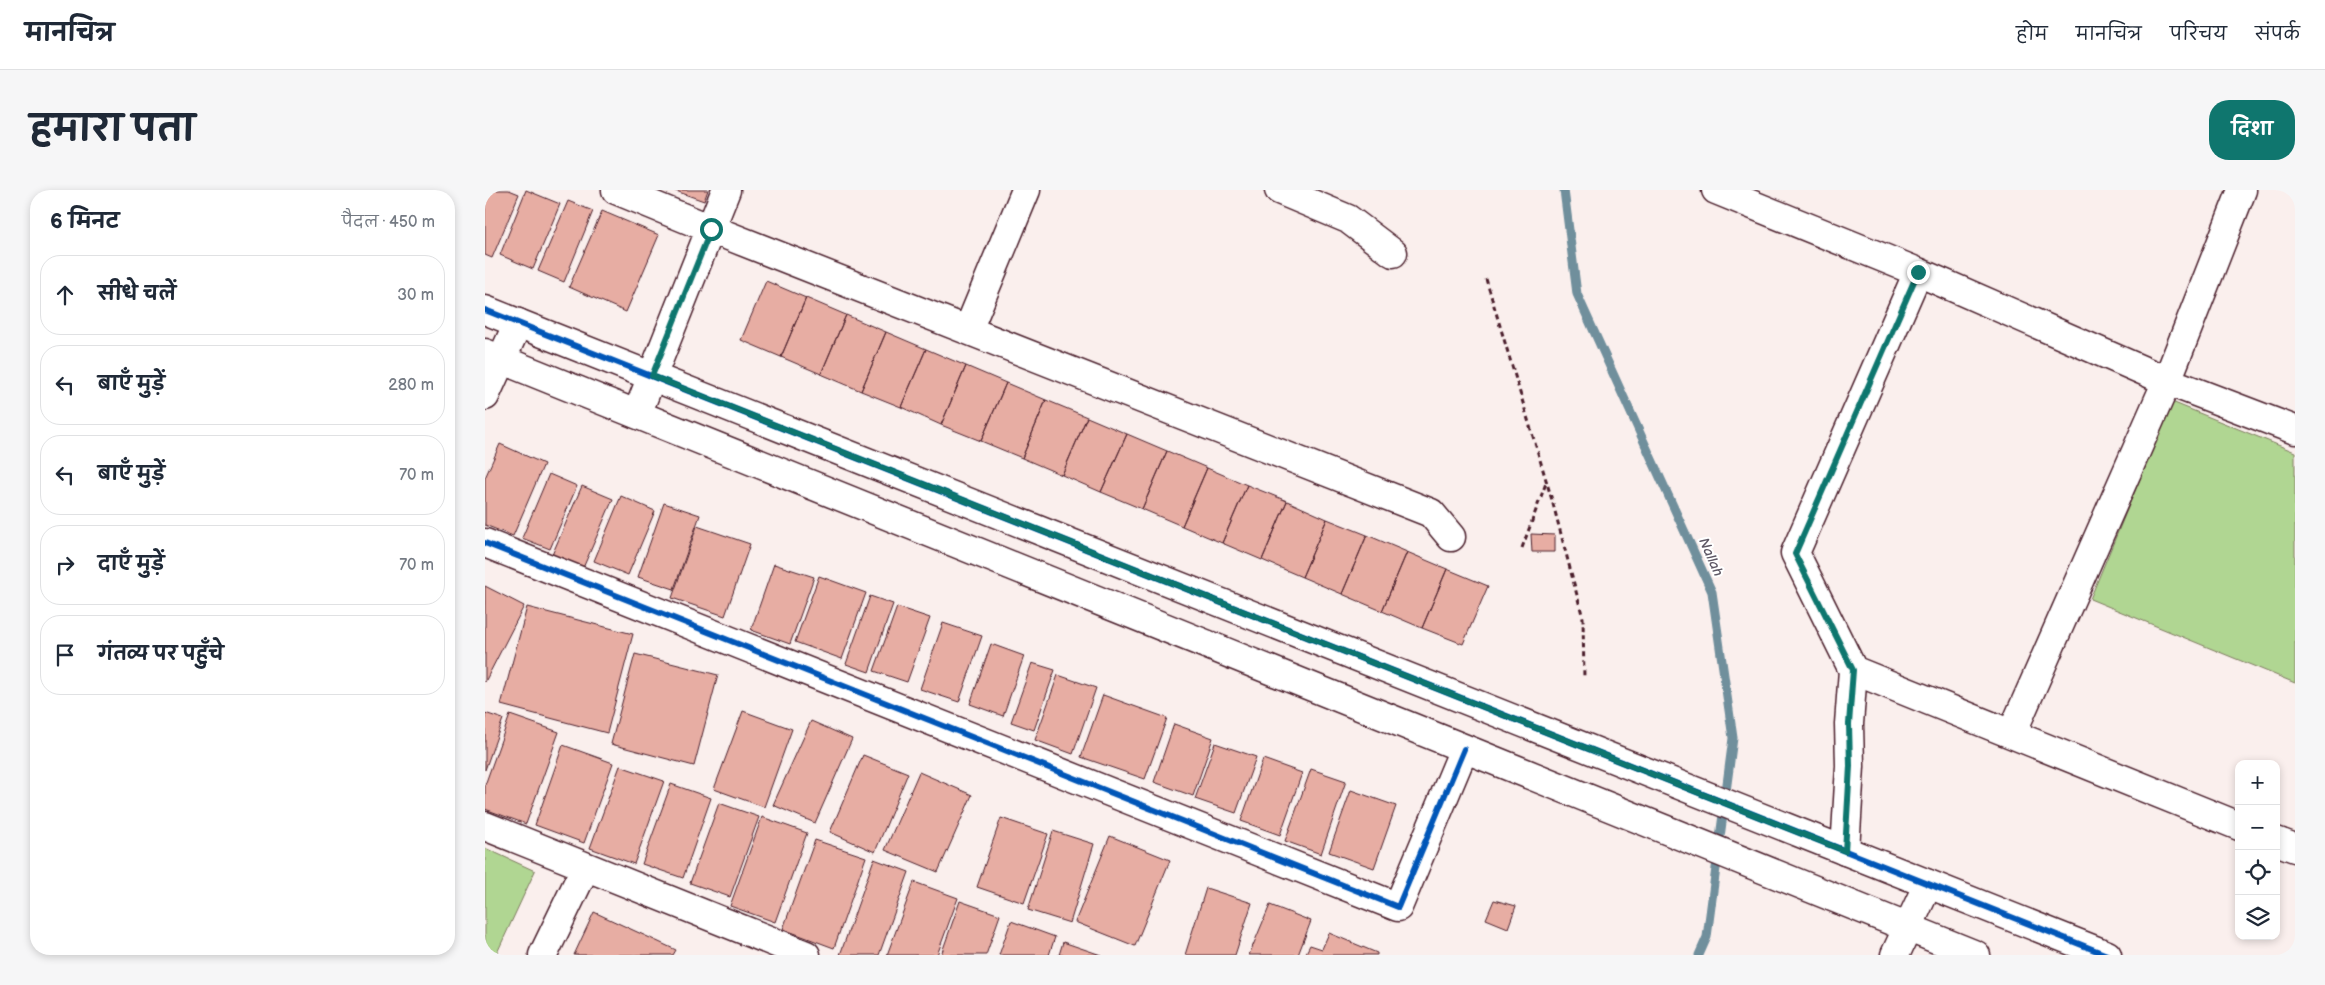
<!DOCTYPE html>
<html lang="hi">
<meta charset="utf-8">
<style>
body{margin:0;font-family:"Balsamiq Sans","Playpen Sans Deva",sans-serif;background:#f6f6f7;color:#1f2937}
.controls{position:absolute;right:15px;bottom:15px;display:grid;overflow:hidden;border-radius:10px;box-shadow:0 2px 8px #0003}
.controls button{width:45px;height:45px;display:grid;place-items:center;padding:0;border:0;border-bottom:1px solid #e0e1e3;background:#fff;color:#1f2937;font:25px sans-serif}
.stop{position:absolute;width:15px;height:15px;margin:-11px;border:4px solid #0f766e;border-radius:50%;background:#fff}
.stop.end{background:#0f766e;border-color:#fff;box-shadow:0 1px 5px #0008}
.list{margin:0;padding:0;list-style:none}
h2{display:flex;justify-content:space-between;align-items:center;height:65px;margin:0;padding:0 20px;font-size:21px}
h2 small{font-size:16px;font-weight:400;color:#747a83}
.list li{display:grid;grid-template-columns:32px 1fr auto;gap:15px;align-items:center;box-sizing:border-box;height:80px;margin:0 10px 10px;padding:0 10px;border:1px solid #e0e1e3;border-radius:20px}
.list b{display:block;font-size:19px;white-space:nowrap}
.list em{font-size:16px;font-style:normal;color:#747a83}
.icon{flex:none;width:28px;height:28px;fill:none;stroke:currentColor;stroke-width:2;stroke-linecap:round;stroke-linejoin:round}
.map{position:relative;flex:none;width:1810px;height:765px;overflow:hidden;border-radius:20px}
header{display:flex;align-items:center;gap:30px;box-sizing:border-box;height:70px;padding:0 25px;background:#fff;border-bottom:1px solid #e0e1e3}
header strong{font-size:24px}
nav{display:flex;gap:28px;margin-inline-start:auto;font-size:18px}
.intro{display:flex;align-items:center;justify-content:space-between;box-sizing:border-box;height:120px;padding:0 30px}
h1{margin:0;font-size:35px}
.button{padding:12px 22px;border-radius:20px;background:#0f766e;color:#fff;font-size:18px;font-weight:700}
main{display:flex;gap:30px;padding:0 30px}
aside{flex:1;background:#fff;border-radius:20px;box-shadow:0 2px 8px #0003}
.map>svg:first-child{display:block}
</style>
<header>
<strong>मानचित्र</strong>
<nav><a>होम</a><a>मानचित्र</a><a>परिचय</a><a>संपर्क</a></nav>
</header>
<div class="intro"><h1>हमारा पता</h1><a class="button">दिशा</a></div>
<main>
<aside>
<h2>6 मिनट<small>पैदल · 450 m</small></h2>
<ul class="list">
<li><svg class="icon" aria-label="ahead" viewBox="0 0 24 24"><path d="M12 20V5M6 11l6-6 6 6"/></svg><div><b>सीधे चलें</b></div><em>30 m</em></li>
<li><svg class="icon" aria-label="left" viewBox="0 0 24 24"><path d="M17 20v-9H6M10 6l-5 5 5 5"/></svg><div><b>बाएँ मुड़ें</b></div><em>280 m</em></li>
<li><svg class="icon" aria-label="left" viewBox="0 0 24 24"><path d="M17 20v-9H6M10 6l-5 5 5 5"/></svg><div><b>बाएँ मुड़ें</b></div><em>70 m</em></li>
<li><svg class="icon" aria-label="right" viewBox="0 0 24 24"><path d="M7 20v-9h11M14 6l5 5-5 5"/></svg><div><b>दाएँ मुड़ें</b></div><em>70 m</em></li>
<li><svg class="icon" aria-label="arrive" viewBox="0 0 24 24"><path d="M6 21V4h12l-3 4 3 4H6"/></svg><div><b>गंतव्य पर पहुँचे</b></div></li>
</ul>
</aside>
<div class="map">
<svg width="1810" height="765" viewBox="0 0 1810 765">
<rect width="100%" height="100%" fill="#faefed"/>
<filter id="ink" filterUnits="userSpaceOnUse"><feTurbulence type="fractalNoise" baseFrequency=".02" numOctaves="2"/><feDisplacementMap in="SourceGraphic" scale="10" xChannelSelector="R" yChannelSelector="G"/><feConvolveMatrix kernelMatrix="1 2 1 2 8 2 1 2 1" color-interpolation-filters="sRGB"/></filter>
<g filter="url(#ink)">
<path fill="#b0d692" stroke="#7d7a5e" d="M 1687,212 L 1810,262 L 1810,493 L 1605,409 Z
M 0,658 L 50,681 L 11,765 L 0,765 Z"/>
<g fill="none" stroke-linecap="round" stroke-linejoin="round">
<path stroke="#708f9c" stroke-width="9" d="M 1079,0 L 1092,104 L 1227,402 L 1248,548 L 1222,747 L 1214,765"/>
</g>
<path fill="#e7ada3" stroke="#4a1f2b" d="M 0,0 L 24,0 L 34,4 L 7,68 L 0,65 Z
M 41,0 L 75,14 L 48,79 L 15,65 Z
M 188,0 L 223,0 L 219,11 Z
M 83,11 L 108,21 L 79,92 L 53,81 Z
M 117,21 L 174,45 L 141,122 L 84,97 Z
M 281,91 L 321,108 L 296,167 L 256,150 Z
M 321,108 L 361,125 L 336,184 L 296,167 Z
M 361,125 L 401,142 L 376,201 L 336,184 Z
M 401,142 L 441,159 L 416,217 L 376,201 Z
M 441,159 L 481,176 L 456,235 L 416,217 Z
M 481,176 L 521,193 L 496,251 L 456,235 Z
M 521,193 L 561,210 L 537,268 L 496,251 Z
M 561,210 L 602,227 L 577,285 L 537,268 Z
M 602,227 L 642,244 L 616,302 L 577,285 Z
M 642,244 L 682,261 L 657,319 L 616,302 Z
M 15,254 L 59,274 L 28,346 L 0,335 L 0,288 Z
M 682,261 L 722,278 L 697,336 L 657,319 Z
M 722,278 L 762,295 L 737,353 L 697,336 Z
M 64,284 L 92,296 L 65,359 L 37,348 Z
M 762,295 L 802,311 L 777,370 L 737,353 Z
M 97,296 L 128,309 L 98,378 L 67,365 Z
M 136,306 L 170,321 L 143,385 L 109,371 Z
M 802,311 L 842,329 L 817,387 L 777,370 Z
M 179,313 L 215,325 L 189,399 L 153,387 Z
M 842,329 L 882,345 L 857,404 L 817,387 Z
M 212,336 L 265,354 L 240,426 L 187,408 Z
M 1046,344 L 1070,345 L 1070,362 L 1047,362 Z
M 882,345 L 922,362 L 897,421 L 857,404 Z
M 922,362 L 962,379 L 937,438 L 897,421 Z
M 289,374 L 329,387 L 305,454 L 266,440 Z
M 962,379 L 1003,396 L 978,454 L 937,438 Z
M 334,386 L 381,403 L 357,469 L 310,452 Z
M 0,396 L 39,416 L 0,492 Z
M 385,406 L 408,414 L 384,482 L 361,474 Z
M 42,417 L 148,444 L 122,543 L 16,515 Z
M 412,417 L 445,428 L 422,492 L 389,481 Z
M 458,433 L 497,446 L 474,512 L 435,499 Z
M 506,454 L 539,466 L 518,526 L 485,514 Z
M 150,464 L 233,485 L 209,576 L 126,554 Z
M 547,473 L 570,480 L 549,540 L 526,532 Z
M 573,485 L 611,498 L 588,564 L 550,550 Z
M 618,505 L 682,528 L 660,589 L 596,567 Z
M 258,521 L 307,539 L 279,617 L 229,599 Z
M 0,523 L 18,529 L 0,580 Z
M 25,525 L 74,542 L 41,634 L 0,619 L 0,595 Z
M 326,531 L 367,549 L 330,633 L 288,615 Z
M 689,534 L 728,548 L 708,606 L 669,592 Z
M 730,553 L 771,567 L 751,623 L 710,609 Z
M 78,555 L 128,573 L 99,653 L 50,635 Z
M 378,565 L 423,583 L 390,662 L 345,642 Z
M 778,569 L 817,583 L 795,645 L 756,631 Z
M 135,576 L 179,591 L 149,674 L 105,658 Z
M 826,579 L 861,591 L 836,664 L 800,651 Z
M 434,582 L 487,605 L 453,682 L 400,660 Z
M 186,594 L 226,608 L 198,688 L 157,674 Z
M 866,600 L 911,616 L 889,678 L 844,662 Z
M 234,613 L 274,627 L 245,707 L 205,693 Z
M 277,627 L 322,643 L 290,732 L 245,716 Z
M 516,628 L 563,644 L 539,713 L 492,697 Z
M 568,641 L 609,654 L 585,733 L 543,720 Z
M 625,646 L 685,670 L 650,756 L 590,732 Z
M 330,650 L 381,667 L 349,758 L 298,739 Z
M 389,669 L 424,682 L 394,765 L 355,765 Z
M 429,692 L 473,708 L 452,765 L 402,765 Z
M 721,698 L 767,713 L 750,765 L 700,765 Z
M 1009,710 L 1031,716 L 1023,738 L 1001,729 Z
M 475,711 L 515,725 L 501,765 L 456,765 Z
M 785,715 L 826,731 L 813,765 L 764,765 Z
M 109,722 L 191,760 L 188,765 L 89,765 Z
M 526,731 L 570,747 L 564,765 L 514,765 Z
M 844,743 L 892,763 L 892,765 L 820,765 L 825,755 L 837,759 Z
M 578,752 L 616,765 L 574,765 Z"/>
<g fill="none" stroke-linecap="round" stroke-linejoin="round">
<g stroke="#4a1f2b" stroke-width="31">
<path id="street" d="M 131,0 L 226,39 L 946,323 L 966,347
M 794,0 L 863,29 L 908,63
M 1231,0 L 1433,82 L 1682,191 L 1810,240
M 1433,82 L 1310,363 L 1368,480 L 1754,636
M 483,140 L 541,0
M 0,206 L 33,133
M 152,224 L 241,0
M 0,353 L 913,717 L 979,559
M 1527,543 L 1682,191 L 1757,0
M 0,636 L 321,765
M 1791,651 L 1810,658
M 1360,661 L 1365,576 L 1364,534 L 1368,480
M 58,765 L 100,678
M 1410,765 L 1443,694"/>
</g>
<g stroke="#4a1f2b" stroke-width="31">
<path id="secondary" d="M 0,120 L 1622,765
M 0,163 L 1491,765"/>
</g>
<path stroke="#4a1f2b" stroke-width="3" stroke-dasharray="5 4" stroke-linecap="butt" d="M 1001,89 L 1067,310 L 1098,428 L 1099,489
M 1037,358 L 1061,293"/>
<use href="#street" stroke="#fff" stroke-width="28"/>
<use href="#secondary" stroke="#fff" stroke-width="28"/>
<g stroke="#fff" stroke-width="9">
<path id="cycleway" d="M 0,120 L 1622,765
M 0,353 L 913,717 L 979,559"/>
</g>
<use href="#cycleway" stroke="#0057b8" stroke-width="6"/>
</g>
</g>
<g fill="none" stroke-linecap="round" stroke-linejoin="round" filter="url(#ink)">
<path stroke="#0f766e" stroke-width="6" d="M 226,39 L 167,186 L 1360,661 L 1365,576 L 1364,534 L 1368,480 L 1310,364 L 1433,82"/>
</g>
<g text-anchor="middle" dominant-baseline="central" stroke-width="4" stroke-linejoin="round" paint-order="stroke">
<g font-size="14" font-style="italic" fill="#5d5764" stroke="#fff">
<text transform="translate(1226 367) rotate(66)">Nallah</text>
</g>
</g>
</svg>
<div class="controls">
<button>+</button>
<button>−</button>
<button><svg class="icon" aria-label="locate" viewBox="0 0 24 24"><circle cx="12" cy="12" r="6"/><path d="M12 2v4M12 18v4M2 12h4M18 12h4"/></svg></button>
<button><svg class="icon" aria-label="layers" viewBox="0 0 24 24"><path d="M12 4l9 5-9 5-9-5zM3 14l9 5 9-5"/></svg></button>
</div>
<div class="stop" style="left:226px;top:39px"></div>
<div class="stop end" style="left:1433px;top:82px"></div>
</div>
</main>
